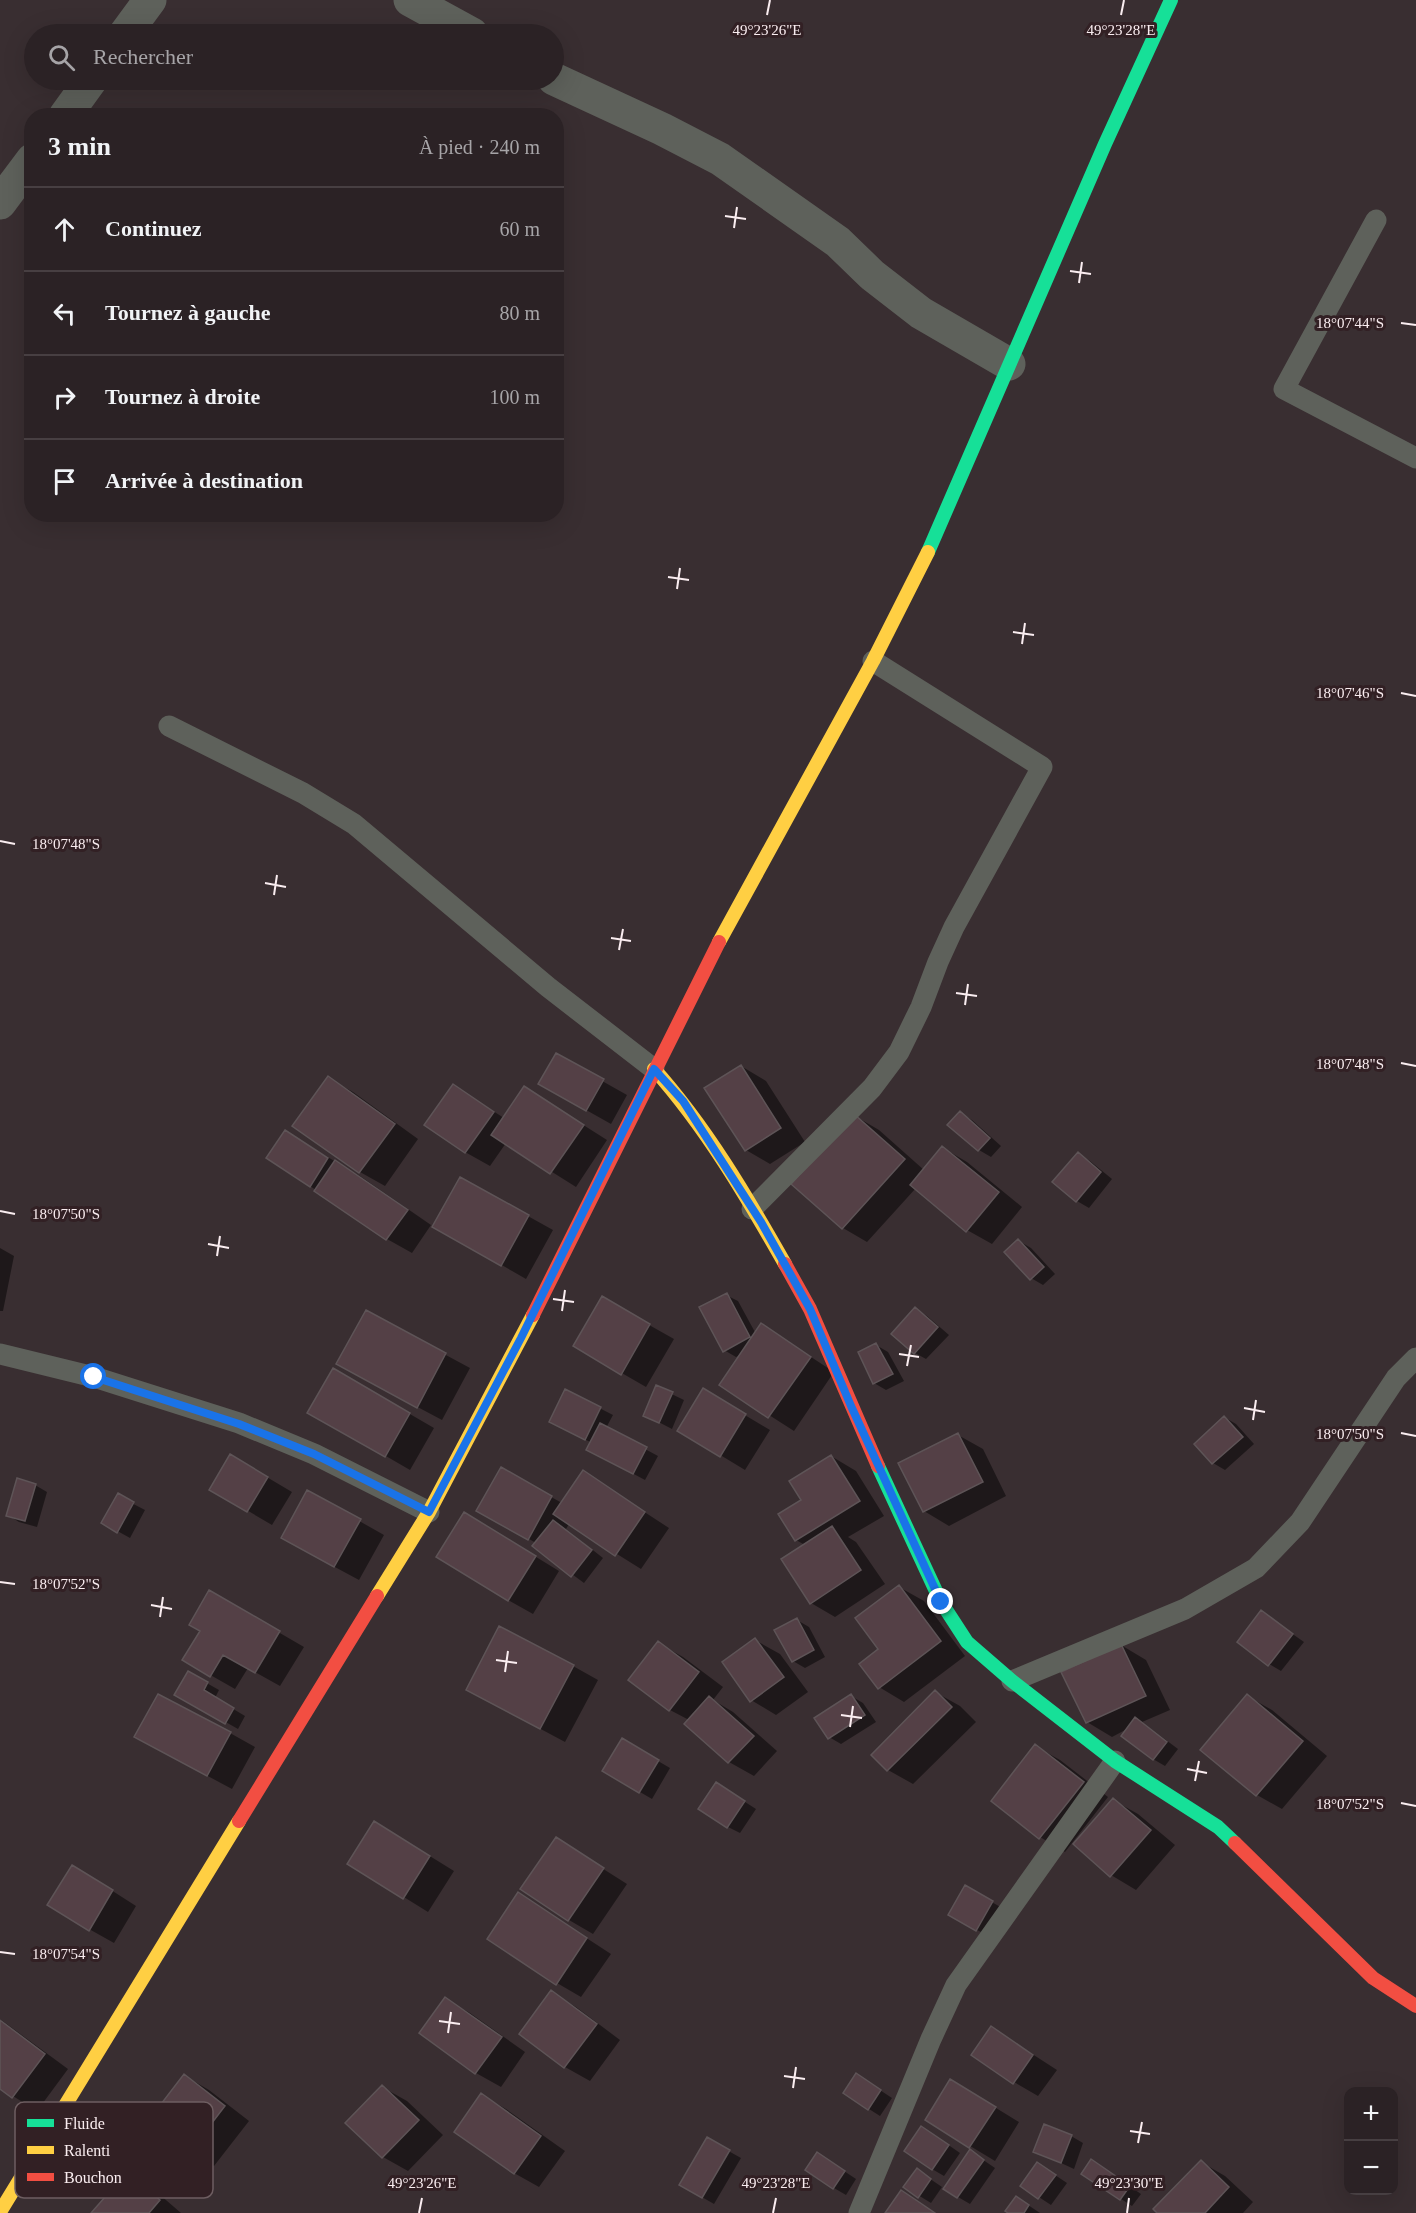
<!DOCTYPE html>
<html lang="fr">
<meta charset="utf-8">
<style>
body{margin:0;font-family:"Times New Roman",serif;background:#332a2d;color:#f1f3f6}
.controls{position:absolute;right:18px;bottom:18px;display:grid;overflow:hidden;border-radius:12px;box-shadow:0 6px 24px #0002}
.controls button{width:54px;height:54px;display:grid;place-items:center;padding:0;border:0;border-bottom:2px solid #473f42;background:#2b2225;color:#f1f3f6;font:30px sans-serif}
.stop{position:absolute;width:18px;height:18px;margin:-14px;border:4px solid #1a73e8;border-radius:50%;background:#fff}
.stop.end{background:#1a73e8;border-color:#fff;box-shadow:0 2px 6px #0008}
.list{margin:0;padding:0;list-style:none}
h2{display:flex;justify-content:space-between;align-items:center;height:78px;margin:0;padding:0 24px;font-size:26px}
h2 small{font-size:20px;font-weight:400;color:#a6a4a7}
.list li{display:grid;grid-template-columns:39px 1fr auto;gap:18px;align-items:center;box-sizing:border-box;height:84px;padding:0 24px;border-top:2px solid #473f42}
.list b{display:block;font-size:22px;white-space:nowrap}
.list em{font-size:20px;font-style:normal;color:#a6a4a7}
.icon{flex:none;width:33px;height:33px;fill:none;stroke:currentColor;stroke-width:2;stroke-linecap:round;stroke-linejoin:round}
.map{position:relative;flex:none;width:1416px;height:2213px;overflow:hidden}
.search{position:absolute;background:#2b2225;box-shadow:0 6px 24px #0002;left:24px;top:24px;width:540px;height:66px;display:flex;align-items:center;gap:15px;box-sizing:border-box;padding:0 21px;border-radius:33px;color:#a6a4a7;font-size:22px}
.panel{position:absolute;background:#2b2225;box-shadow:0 6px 24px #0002;left:24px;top:108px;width:540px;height:414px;border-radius:24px}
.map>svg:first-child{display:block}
</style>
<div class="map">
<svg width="1416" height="2213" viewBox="0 0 1416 2213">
<rect width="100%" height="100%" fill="#392e31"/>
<path fill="#0007" d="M 556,1055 L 627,1095 L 611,1124 L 540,1084 Z
M 741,1066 L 766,1081 L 805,1142 L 770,1164 L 746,1150 Z
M 328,1078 L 353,1092 L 418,1139 L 385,1186 L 360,1172 L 294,1126 Z
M 454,1086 L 504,1118 L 525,1088 L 607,1140 L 576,1187 L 506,1143 L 490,1166 L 465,1152 Z
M 960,1113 L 972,1120 L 1001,1146 L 991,1157 L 979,1150 L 950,1125 Z
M 855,1116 L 879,1130 L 924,1170 L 943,1148 L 967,1162 L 1022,1207 L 992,1244 L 967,1230 L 916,1188 L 867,1242 L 843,1228 Z
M 285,1132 L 360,1176 L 431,1225 L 412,1253 L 387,1239 L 310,1186 Z
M 1078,1154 L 1090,1161 L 1112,1179 L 1089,1208 L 1077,1201 Z
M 461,1179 L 553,1230 L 526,1279 L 434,1226 Z
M 1019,1241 L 1031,1248 L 1055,1274 L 1043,1285 L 1031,1278 Z
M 0,1248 L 14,1256 L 3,1311 L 0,1311 Z
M 726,1295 L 738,1301 L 756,1334 L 762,1325 L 834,1372 L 794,1431 L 721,1384 L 741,1355 L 736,1357 L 724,1350 Z
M 603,1299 L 674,1339 L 646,1387 L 575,1346 Z
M 916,1309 L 927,1316 L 949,1335 L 926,1359 L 915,1353 Z
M 366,1312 L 470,1368 L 442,1420 L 363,1378 Z
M 876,1345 L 888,1352 L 904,1381 L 886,1390 L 874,1383 Z
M 334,1370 L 434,1428 L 410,1470 L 310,1412 Z
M 657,1387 L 684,1400 L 672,1429 L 645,1415 Z
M 566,1391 L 613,1415 L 606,1428 L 658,1456 L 645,1480 L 600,1456 L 592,1443 L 563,1428 Z
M 728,1405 L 770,1430 L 745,1470 L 679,1430 Z
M 1224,1417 L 1236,1424 L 1254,1444 L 1225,1470 L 1213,1463 L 1196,1444 Z
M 958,1435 L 983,1449 L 1006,1496 L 949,1526 L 924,1511 Z
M 231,1456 L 292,1492 L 272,1525 L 211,1489 Z
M 831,1456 L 856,1471 L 884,1516 L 848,1537 L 856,1542 L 885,1584 L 835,1617 L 811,1603 L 805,1545 L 796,1540 L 803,1501 Z
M 501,1469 L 562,1503 L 583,1472 L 669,1528 L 641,1569 L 569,1524 L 566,1529 L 603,1558 L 584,1583 L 534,1546 L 536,1543 L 478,1510 Z
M 35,1485 L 47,1492 L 37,1527 L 19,1522 L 8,1515 Z
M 308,1492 L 384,1535 L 359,1580 L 307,1552 Z
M 118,1496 L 145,1510 L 130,1538 L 103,1523 Z
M 489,1528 L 559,1571 L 533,1614 L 508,1600 Z
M 899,1587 L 924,1601 L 965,1656 L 904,1702 L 879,1687 L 880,1650 Z
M 209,1592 L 304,1647 L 280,1686 L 248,1668 L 235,1689 L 184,1660 L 202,1631 Z
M 1261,1612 L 1304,1642 L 1281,1671 L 1269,1664 Z
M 797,1620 L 809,1627 L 825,1657 L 805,1668 L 793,1661 Z
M 755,1640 L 780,1654 L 808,1692 L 776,1715 L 751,1700 Z
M 658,1643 L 683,1657 L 723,1687 L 713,1700 L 733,1712 L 777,1751 L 754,1776 L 729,1762 L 686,1724 L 689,1720 L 670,1710 Z
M 1121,1645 L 1146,1660 L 1170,1710 L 1142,1722 L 1178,1749 L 1165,1766 L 1153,1759 L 1127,1729 L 1112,1737 L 1087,1722 Z
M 573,1666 L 598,1680 L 565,1742 L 492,1703 Z
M 189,1673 L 219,1690 L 215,1698 L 245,1716 L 238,1729 L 176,1694 Z
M 935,1692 L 960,1706 L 976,1722 L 913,1784 L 888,1770 Z
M 851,1696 L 863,1703 L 876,1722 L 841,1744 L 829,1737 Z
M 1247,1696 L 1272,1710 L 1327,1756 L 1282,1809 L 1257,1795 L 1202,1750 Z
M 230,1733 L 255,1747 L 232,1789 L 161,1751 Z
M 622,1740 L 670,1768 L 652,1799 L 604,1771 Z
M 1035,1746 L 1060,1760 L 1108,1797 L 1065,1852 L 1040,1837 L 993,1801 Z
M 728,1791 L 756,1809 L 740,1833 L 728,1827 Z
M 1113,1800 L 1138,1814 L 1175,1845 L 1136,1890 L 1111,1875 Z
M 399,1837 L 454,1871 L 428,1912 L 349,1863 Z
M 556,1839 L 627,1884 L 593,1934 L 569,1920 Z
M 97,1881 L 136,1906 L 114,1943 L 89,1929 Z
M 965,1887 L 1004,1909 L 989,1936 L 961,1922 Z
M 519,1894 L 611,1954 L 581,1997 L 557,1983 Z
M 551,1992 L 576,2007 L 620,2040 L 590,2081 L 565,2067 L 521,2034 Z
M 445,1999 L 470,2013 L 525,2052 L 501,2087 L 476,2073 L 421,2033 Z
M 0,2019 L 68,2069 L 37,2111 L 0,2088 Z
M 992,2028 L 1057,2070 L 1038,2096 L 1014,2082 Z
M 857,2075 L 892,2098 L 880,2116 L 869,2109 Z
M 185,2076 L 209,2090 L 249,2121 L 214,2166 L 190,2152 Z
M 382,2087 L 407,2101 L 443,2135 L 408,2171 L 383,2157 L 347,2123 Z
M 482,2095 L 506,2109 L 565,2151 L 539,2187 L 514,2173 Z
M 975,2095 L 1019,2122 L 995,2161 L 927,2120 Z
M 934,2135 L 960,2153 L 944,2176 L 932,2169 Z
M 1071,2136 L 1083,2143 L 1074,2169 L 1035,2151 Z
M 707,2139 L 741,2158 L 714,2204 L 681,2185 Z
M 970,2151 L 995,2168 L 970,2204 L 958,2197 Z
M 829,2161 L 856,2179 L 846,2195 L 834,2188 Z
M 1201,2162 L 1225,2176 L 1253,2202 L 1243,2213 L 1159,2213 Z
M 1103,2168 L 1141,2194 L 1132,2206 L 1121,2199 Z
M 917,2170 L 942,2187 L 931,2203 L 905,2187 Z
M 1049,2171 L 1067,2183 L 1051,2205 L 1022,2186 Z
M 127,2174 L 152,2188 L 181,2213 L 93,2213 Z
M 1028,2205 L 1040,2213 L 1011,2213 Z"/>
<path fill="#544046" stroke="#5e5457" stroke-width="1.5" d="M 556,1053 L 604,1079 L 586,1111 L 538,1084 Z
M 741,1065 L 781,1128 L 745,1151 L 704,1088 Z
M 328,1076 L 395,1124 L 359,1173 L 292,1126 Z
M 453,1084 L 494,1112 L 465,1153 L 424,1125 Z
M 524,1086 L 584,1125 L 550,1174 L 491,1135 Z
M 960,1111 L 990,1138 L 978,1151 L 947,1125 Z
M 854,1114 L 905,1159 L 842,1229 L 791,1184 Z
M 285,1130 L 328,1158 L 310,1187 L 266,1158 Z
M 942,1146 L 999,1192 L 966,1232 L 910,1185 Z
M 1078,1152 L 1101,1172 L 1076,1202 L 1052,1182 Z
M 335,1160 L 408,1210 L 386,1240 L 314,1191 Z
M 460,1177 L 529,1215 L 501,1266 L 432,1227 Z
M 1018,1239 L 1044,1267 L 1030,1280 L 1004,1252 Z
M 727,1293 L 750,1337 L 723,1352 L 699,1307 Z
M 602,1296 L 650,1324 L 621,1375 L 573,1346 Z
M 915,1307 L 938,1327 L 914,1354 L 891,1334 Z
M 366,1310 L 446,1353 L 417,1408 L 336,1364 Z
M 761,1323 L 811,1357 L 768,1418 L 719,1385 Z
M 876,1343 L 893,1374 L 873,1384 L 858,1352 Z
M 333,1368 L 410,1413 L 385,1457 L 307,1413 Z
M 656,1385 L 673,1392 L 659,1423 L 643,1416 Z
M 703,1388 L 746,1414 L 720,1457 L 677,1431 Z
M 565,1389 L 601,1407 L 585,1440 L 549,1422 Z
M 1224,1416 L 1243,1437 L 1212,1464 L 1194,1444 Z
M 600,1423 L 647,1447 L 633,1474 L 586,1450 Z
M 958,1433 L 983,1482 L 923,1512 L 898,1463 Z
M 230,1454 L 268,1477 L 247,1512 L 209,1490 Z
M 831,1455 L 860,1501 L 795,1541 L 778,1514 L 801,1500 L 789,1481 Z
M 501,1467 L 552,1496 L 528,1540 L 476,1511 Z
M 583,1470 L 645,1512 L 615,1556 L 553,1514 Z
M 17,1478 L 36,1484 L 25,1521 L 6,1516 Z
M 307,1490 L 361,1519 L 334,1567 L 281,1538 Z
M 118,1493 L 134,1502 L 117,1533 L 101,1523 Z
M 464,1512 L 536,1556 L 508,1601 L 436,1557 Z
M 553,1520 L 592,1550 L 571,1577 L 532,1546 Z
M 832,1526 L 861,1570 L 810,1604 L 781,1559 Z
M 899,1585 L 941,1641 L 878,1689 L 859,1664 L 878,1649 L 855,1618 Z
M 209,1590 L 280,1631 L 255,1673 L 223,1655 L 210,1677 L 182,1660 L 200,1631 L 189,1625 Z
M 1261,1610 L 1293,1634 L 1268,1666 L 1237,1642 Z
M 797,1618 L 814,1650 L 792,1662 L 774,1630 Z
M 499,1626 L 574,1665 L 540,1729 L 466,1690 Z
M 755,1638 L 784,1677 L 750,1702 L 722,1662 Z
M 658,1641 L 699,1672 L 669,1711 L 628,1680 Z
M 1121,1644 L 1146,1696 L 1086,1723 L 1061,1672 Z
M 188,1671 L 208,1682 L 204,1690 L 234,1708 L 225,1724 L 174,1695 Z
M 935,1690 L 952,1707 L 887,1771 L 871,1755 Z
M 158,1694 L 231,1732 L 207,1776 L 134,1737 Z
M 851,1694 L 865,1715 L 828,1739 L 814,1718 Z
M 1247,1694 L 1303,1741 L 1256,1796 L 1200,1750 Z
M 709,1696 L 754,1736 L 728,1763 L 684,1724 Z
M 1135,1717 L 1167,1742 L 1153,1760 L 1121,1736 Z
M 622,1738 L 659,1760 L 639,1793 L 602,1771 Z
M 1035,1744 L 1084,1782 L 1039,1839 L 991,1801 Z
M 716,1782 L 745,1801 L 727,1828 L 698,1809 Z
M 1113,1798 L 1151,1830 L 1110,1877 L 1073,1844 Z
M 374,1821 L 430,1856 L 403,1899 L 347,1864 Z
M 556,1837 L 604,1868 L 568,1921 L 520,1889 Z
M 72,1865 L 113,1890 L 89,1931 L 47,1905 Z
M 965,1885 L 993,1901 L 976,1931 L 948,1915 Z
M 518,1892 L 587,1938 L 556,1985 L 487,1939 Z
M 551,1990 L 597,2024 L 564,2068 L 519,2034 Z
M 445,1997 L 502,2037 L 475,2074 L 419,2033 Z
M 0,2020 L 45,2054 L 12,2098 L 0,2089 Z
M 991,2026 L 1033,2055 L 1013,2084 L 971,2055 Z
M 856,2073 L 881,2090 L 868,2110 L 843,2093 Z
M 184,2074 L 225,2106 L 189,2153 L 148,2121 Z
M 950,2079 L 996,2107 L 969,2148 L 925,2120 Z
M 382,2085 L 419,2120 L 382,2158 L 345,2123 Z
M 481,2093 L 541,2136 L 514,2174 L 454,2132 Z
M 1044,2124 L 1072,2135 L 1061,2163 L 1033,2152 Z
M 921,2126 L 949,2145 L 932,2170 L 904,2151 Z
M 707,2137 L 730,2150 L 702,2198 L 679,2185 Z
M 970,2149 L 984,2160 L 957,2198 L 943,2189 Z
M 817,2152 L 845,2171 L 833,2189 L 805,2170 Z
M 1091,2159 L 1130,2186 L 1120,2200 L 1081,2174 Z
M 1201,2160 L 1229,2187 L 1205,2213 L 1157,2213 L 1153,2209 Z
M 1037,2162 L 1056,2175 L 1038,2199 L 1020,2186 Z
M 917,2168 L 931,2179 L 918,2198 L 903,2187 Z
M 127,2172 L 160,2200 L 149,2213 L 91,2213 Z
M 901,2190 L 916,2200 L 935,2213 L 885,2213 Z
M 1016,2196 L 1029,2205 L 1024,2213 L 1008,2213 L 1005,2211 Z"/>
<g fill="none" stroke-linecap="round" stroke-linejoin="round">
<path stroke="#5e615b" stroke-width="21" d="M 1376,220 L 1284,389 L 1416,458
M 169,726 L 303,793 L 354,824 L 548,987 L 654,1069
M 752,1209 L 872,1088 L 899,1052 L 921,1007 L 938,962 L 954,927 L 1042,767 L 873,661
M 0,1354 L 94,1377 L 239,1423 L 314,1454 L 429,1512
M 1012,1681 L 1185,1609 L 1256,1568 L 1300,1522 L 1396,1378 L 1416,1358
M 859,2213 L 931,2039 L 956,1985 L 1115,1761"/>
<path stroke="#5e615b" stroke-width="33" d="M 410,0 L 472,34
M 125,34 L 150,0
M 554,79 L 662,129 L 720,159 L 838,242 L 872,275 L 921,313 L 1009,364
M 65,116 L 91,80
M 0,203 L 32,160"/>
<path stroke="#16e098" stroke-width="14" d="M 928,552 L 1105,144 L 1171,0
M 878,1466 L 941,1602 L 967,1642 L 1012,1681 L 1115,1761 L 1218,1827 L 1235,1843"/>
<path stroke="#ffcf43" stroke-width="14" d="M 719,942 L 873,661 L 928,552
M 654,1069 C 706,1127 747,1197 785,1264
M 377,1596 L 429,1512 L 533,1315
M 0,2212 L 239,1821"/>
<path stroke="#f24e42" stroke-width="14" d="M 785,1264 L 810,1309 L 878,1466
M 533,1315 L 719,942
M 239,1821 L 377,1596
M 1235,1843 L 1373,1978 L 1416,2006"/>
</g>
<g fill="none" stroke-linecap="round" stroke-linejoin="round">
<path stroke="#1a73e8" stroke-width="8" d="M 94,1377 L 239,1424 L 314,1454 L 429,1512 L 521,1338 L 654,1069 L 683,1101 L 761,1222 L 810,1309 L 851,1406 L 941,1602"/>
</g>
<path fill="none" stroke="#faedf0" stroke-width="2" d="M 767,15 L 770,0M 1121,15 L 1124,0M 725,216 L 746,219M 734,228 L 737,207M 1070,271 L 1091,274M 1079,283 L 1082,262M 1401,323 L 1416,325M 668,577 L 689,580M 677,589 L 680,568M 1013,632 L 1034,635M 1022,644 L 1025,623M 1401,693 L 1416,696M 0,841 L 15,844M 265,883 L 286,887M 274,895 L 277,875M 611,938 L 631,941M 619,950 L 623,929M 956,993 L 977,996M 965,1005 L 968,984M 1401,1063 L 1416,1066M 0,1211 L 15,1214M 208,1244 L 229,1248M 217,1256 L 220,1236M 553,1299 L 574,1302M 562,1311 L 565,1290M 899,1354 L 919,1357M 907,1366 L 911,1345M 1244,1408 L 1265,1412M 1253,1420 L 1256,1400M 1401,1433 L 1416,1436M 0,1582 L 15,1584M 151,1605 L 172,1609M 160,1617 L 163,1597M 496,1660 L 517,1663M 505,1672 L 508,1651M 841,1715 L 862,1718M 850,1727 L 853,1706M 1187,1769 L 1207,1773M 1195,1781 L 1199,1761M 1401,1803 L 1416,1806M 0,1952 L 15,1954M 439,2021 L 460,2024M 448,2033 L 451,2012M 784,2076 L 805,2079M 793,2088 L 796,2067M 1130,2131 L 1150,2134M 1138,2143 L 1142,2122M 419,2213 L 422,2198M 773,2213 L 776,2198M 1127,2213 L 1129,2198"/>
<rect x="15" y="2102" width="198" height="96" rx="9" fill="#322024" stroke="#6e5e61" stroke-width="1.5"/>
<rect x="27" y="2119" width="27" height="8" fill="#16e098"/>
<rect x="27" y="2146" width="27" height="8" fill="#ffcf43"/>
<rect x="27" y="2173" width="27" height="8" fill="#f24e42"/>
<g font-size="16" fill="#faedf0">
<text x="64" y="2129">Fluide</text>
<text x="64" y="2156">Ralenti</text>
<text x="64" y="2183">Bouchon</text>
</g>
<g font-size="15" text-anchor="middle" fill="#faedf0" stroke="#322024" stroke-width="6" stroke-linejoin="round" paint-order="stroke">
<text x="767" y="35">49°23'26"E</text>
<text x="1121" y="35">49°23'28"E</text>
<text x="1350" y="328">18°07'44"S</text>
<text x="1350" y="698">18°07'46"S</text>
<text x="66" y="849">18°07'48"S</text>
<text x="1350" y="1069">18°07'48"S</text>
<text x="66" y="1219">18°07'50"S</text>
<text x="1350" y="1439">18°07'50"S</text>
<text x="66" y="1589">18°07'52"S</text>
<text x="1350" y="1809">18°07'52"S</text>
<text x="66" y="1959">18°07'54"S</text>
<text x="422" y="2188">49°23'26"E</text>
<text x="776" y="2188">49°23'28"E</text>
<text x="1129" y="2188">49°23'30"E</text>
</g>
</svg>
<div class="controls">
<button>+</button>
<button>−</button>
</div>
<div class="stop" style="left:94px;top:1377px"></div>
<div class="stop end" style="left:941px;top:1602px"></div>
<div class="search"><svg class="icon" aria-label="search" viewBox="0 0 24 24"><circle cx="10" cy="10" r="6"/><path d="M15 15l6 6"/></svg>Rechercher</div>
<section class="panel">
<h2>3 min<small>À pied · 240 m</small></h2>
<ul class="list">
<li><svg class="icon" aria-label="ahead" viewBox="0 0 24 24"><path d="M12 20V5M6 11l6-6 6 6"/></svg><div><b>Continuez</b></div><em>60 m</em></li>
<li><svg class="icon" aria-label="left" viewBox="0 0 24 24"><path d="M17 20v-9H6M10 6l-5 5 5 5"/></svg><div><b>Tournez à gauche</b></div><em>80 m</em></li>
<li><svg class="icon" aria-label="right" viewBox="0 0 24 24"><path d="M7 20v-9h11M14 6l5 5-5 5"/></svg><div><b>Tournez à droite</b></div><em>100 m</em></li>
<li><svg class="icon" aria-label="arrive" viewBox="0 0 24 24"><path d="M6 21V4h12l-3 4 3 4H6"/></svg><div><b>Arrivée à destination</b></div></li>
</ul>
</section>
</div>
